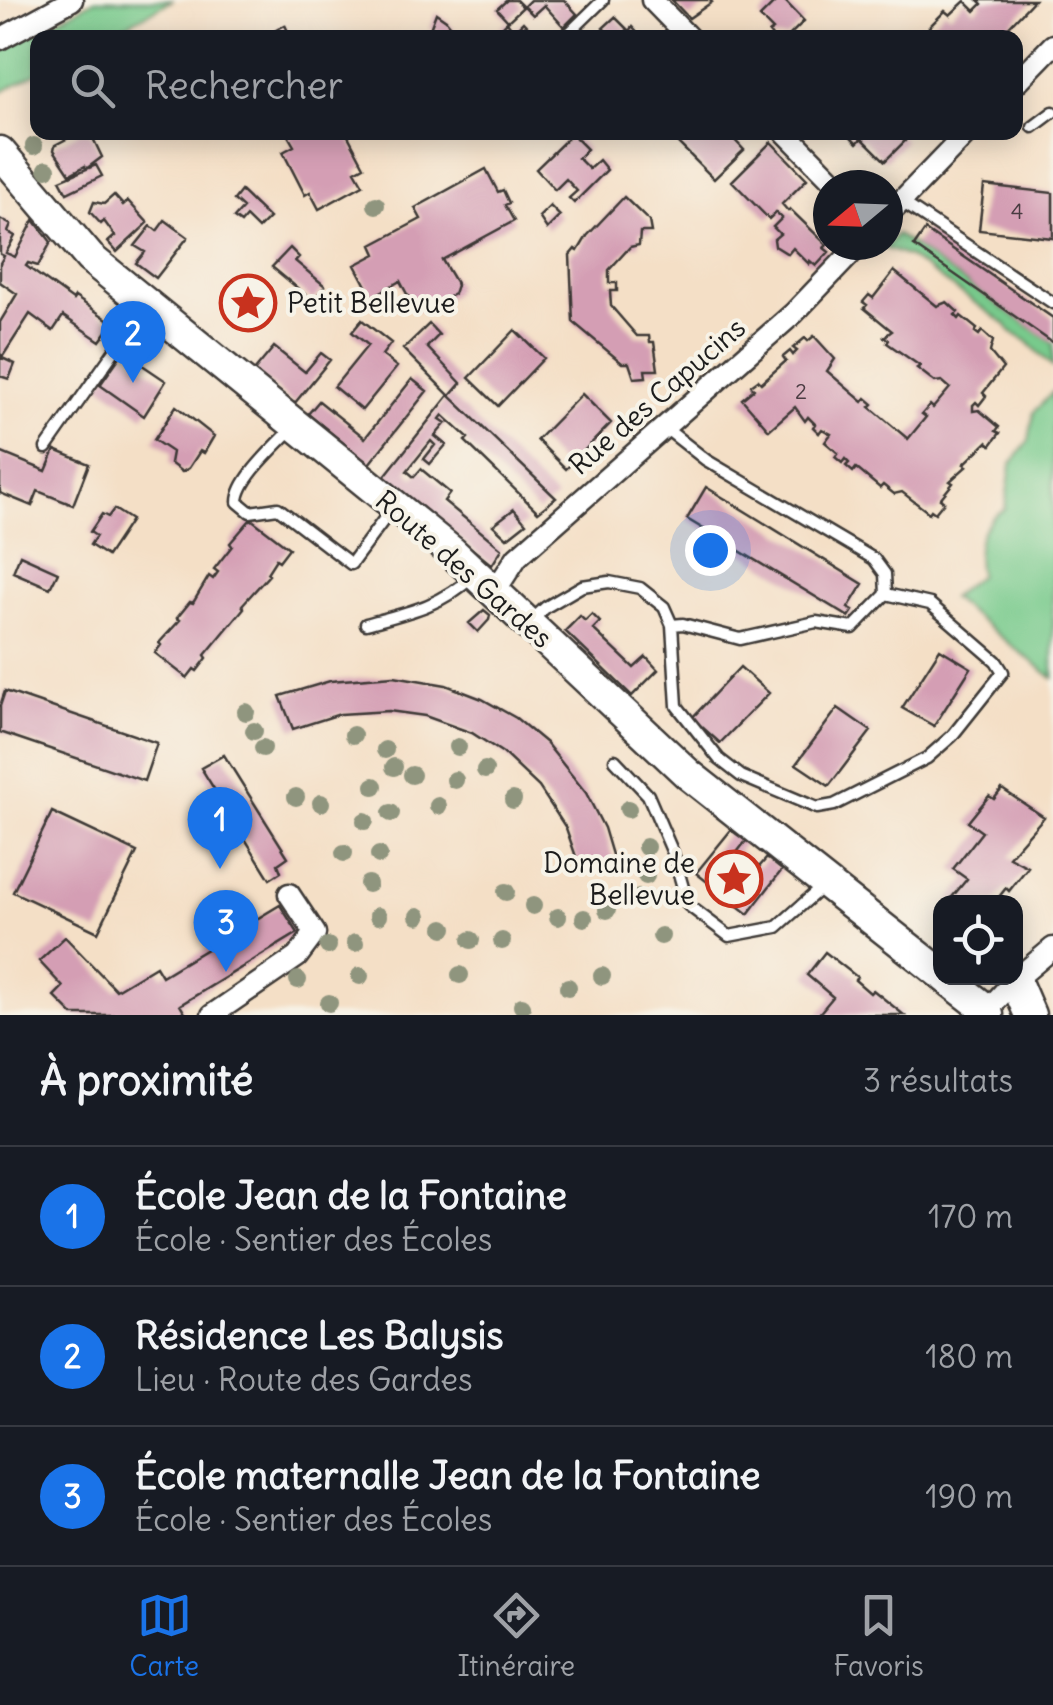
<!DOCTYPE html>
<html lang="fr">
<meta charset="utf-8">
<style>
body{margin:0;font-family:Delius,sans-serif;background:#20242c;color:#f1f3f6}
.controls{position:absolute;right:30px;bottom:30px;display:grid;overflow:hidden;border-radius:20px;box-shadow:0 5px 25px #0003}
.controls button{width:90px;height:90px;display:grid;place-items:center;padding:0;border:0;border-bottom:2px solid #363941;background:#171b24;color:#f1f3f6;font:50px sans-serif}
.compass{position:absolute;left:813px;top:170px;width:90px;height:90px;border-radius:50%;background:#171b24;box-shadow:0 5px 25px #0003;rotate:251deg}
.you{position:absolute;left:710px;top:550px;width:35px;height:35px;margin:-25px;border:8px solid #fff;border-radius:50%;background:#1a73e8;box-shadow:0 0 0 15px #1a73e833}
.badge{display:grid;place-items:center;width:65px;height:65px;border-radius:50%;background:#1a73e8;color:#fff;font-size:32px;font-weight:700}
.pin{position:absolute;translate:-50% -82px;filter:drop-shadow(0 2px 5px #0008)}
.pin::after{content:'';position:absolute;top:52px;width:35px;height:30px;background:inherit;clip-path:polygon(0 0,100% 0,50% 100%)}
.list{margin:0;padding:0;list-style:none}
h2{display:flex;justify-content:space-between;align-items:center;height:130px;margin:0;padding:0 40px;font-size:42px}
h2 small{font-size:32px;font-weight:400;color:#9ea1a6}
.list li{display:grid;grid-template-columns:65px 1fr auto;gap:30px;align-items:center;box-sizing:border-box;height:140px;padding:0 40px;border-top:2px solid #363941}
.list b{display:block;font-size:38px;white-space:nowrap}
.list p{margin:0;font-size:32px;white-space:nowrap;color:#9ea1a6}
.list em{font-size:32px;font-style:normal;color:#9ea1a6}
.icon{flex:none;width:55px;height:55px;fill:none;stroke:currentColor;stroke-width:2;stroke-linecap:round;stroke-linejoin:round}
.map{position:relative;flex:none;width:1053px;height:1015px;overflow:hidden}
.search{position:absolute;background:#171b24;box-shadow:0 5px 25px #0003;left:30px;right:30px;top:30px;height:110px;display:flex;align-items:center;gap:25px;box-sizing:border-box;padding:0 35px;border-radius:20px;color:#9ea1a6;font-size:38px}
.sheet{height:550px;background:#171b24}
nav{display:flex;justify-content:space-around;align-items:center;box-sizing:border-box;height:140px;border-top:2px solid #363941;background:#171b24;font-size:28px;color:#9ea1a6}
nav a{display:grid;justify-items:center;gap:5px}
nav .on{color:#1a73e8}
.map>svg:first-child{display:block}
</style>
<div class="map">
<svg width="1053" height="1015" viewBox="0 0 1053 1015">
<rect width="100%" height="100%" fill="#f7f3e8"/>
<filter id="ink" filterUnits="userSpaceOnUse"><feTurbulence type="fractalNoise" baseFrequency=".01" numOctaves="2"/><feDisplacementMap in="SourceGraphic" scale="20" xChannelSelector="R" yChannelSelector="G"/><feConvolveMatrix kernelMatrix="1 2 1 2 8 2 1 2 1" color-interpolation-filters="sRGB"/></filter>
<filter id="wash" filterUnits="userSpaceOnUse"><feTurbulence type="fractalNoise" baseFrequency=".0048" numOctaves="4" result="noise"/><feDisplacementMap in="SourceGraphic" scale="40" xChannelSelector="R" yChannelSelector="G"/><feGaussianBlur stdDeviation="2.25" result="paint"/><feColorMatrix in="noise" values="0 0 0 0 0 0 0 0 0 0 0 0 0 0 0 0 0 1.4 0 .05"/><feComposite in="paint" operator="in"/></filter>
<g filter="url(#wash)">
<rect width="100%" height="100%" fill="#f4dfc6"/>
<path fill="#78ca8c" stroke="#4a7354" stroke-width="2.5" d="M 95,0 L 173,0 L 103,37 L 38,38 L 37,73 L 0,93 L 0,51 Z
M 896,234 L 1053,343 L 1053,367 L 1027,341 L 1011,332 L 1007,325 L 909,257 L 882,247 L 888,245 Z
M 1053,392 L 1053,678 L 951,598 L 979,575 C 974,547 979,523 1005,509 L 1011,465 L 1029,440 L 1034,412 Z"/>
<g id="blocks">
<path fill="#d49eb4" d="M 507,0 L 516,0 L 523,7 L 508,21 L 497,9 Z
M 530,0 L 564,0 L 577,14 L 564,27 L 544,5 L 533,15 L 524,6 Z
M 672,0 L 710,0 L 712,2 L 689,18 Z
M 777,0 L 784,0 L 804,21 L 787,38 L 773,38 L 769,33 L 773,30 L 760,17 Z
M 978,0 L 1034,0 L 998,38 L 940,38 L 929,27 L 945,11 L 950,15 L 965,1 L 975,11 L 982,4 Z
M 436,13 L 446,20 L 459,36 L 442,38 L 438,31 L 430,29 Z
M 615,17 L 629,31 L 632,27 L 642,38 L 599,38 L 606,31 L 603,28 Z
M 507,22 L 514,31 L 523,22 L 538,38 L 509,38 L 501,28 Z
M 285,25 L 291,38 L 270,38 L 269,34 Z
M 80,132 L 90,132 L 102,157 L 86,169 L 85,166 L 70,174 L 54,150 L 55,145 Z
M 286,132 L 346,132 L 364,166 L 355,171 L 363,185 L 319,209 L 310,192 L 305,195 L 283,152 L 294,146 Z
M 667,132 L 727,132 L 744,150 L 714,179 Z
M 846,132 L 896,132 L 905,141 L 885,161 L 862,138 L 857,143 Z
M 572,134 L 587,149 L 578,158 L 589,169 L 599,160 L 607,170 L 574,203 L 569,198 L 577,191 L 566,179 L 555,190 L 536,169 Z
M 771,142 L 807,179 L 782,204 L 788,211 L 790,209 L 827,245 L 824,248 L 829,252 L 816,266 L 810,261 L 809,264 L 793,248 L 788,254 L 775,246 L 774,239 L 780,234 L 773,227 L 782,218 L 776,212 L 769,219 L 732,181 Z
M 96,165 L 102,176 L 67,193 L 60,180 Z
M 486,169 L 498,192 L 503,190 L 509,203 L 505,205 L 514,221 L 442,260 L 457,285 L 454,294 L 423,311 L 415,309 L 400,281 L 372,297 L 355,265 L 376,254 L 372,245 L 421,219 L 415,208 Z
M 984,185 L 1053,193 L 1053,238 L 979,230 Z
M 241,191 L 269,218 L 258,229 L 246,217 L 241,223 L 234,218 L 243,208 L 234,200 Z
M 114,195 L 123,205 L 128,201 L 148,223 L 117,252 L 108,242 L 115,236 L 104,221 L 101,224 L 90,212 L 94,202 L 104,204 Z
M 624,197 L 649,221 L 651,232 L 640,232 L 639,245 L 630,247 L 609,270 L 609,283 L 617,283 L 617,291 L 610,291 L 611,306 L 637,336 L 649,336 L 650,342 L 654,342 L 658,370 L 645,370 L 646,377 L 634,378 L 629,363 L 622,363 L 573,322 L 570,255 L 575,249 L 578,251 L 587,236 Z
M 550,206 L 560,216 L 547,229 L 539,217 Z
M 0,219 L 11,225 L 8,232 L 15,236 L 6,253 L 15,257 L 34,220 L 51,242 L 38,266 L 28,263 L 26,266 L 73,300 L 75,297 L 113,323 L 100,341 L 63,316 L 53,331 L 30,314 L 3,356 L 0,354 L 0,322 L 17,294 L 0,282 L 0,263 L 4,256 L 0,254 Z
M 165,220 L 188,237 L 156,278 L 136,263 L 145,252 L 135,246 L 151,226 L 157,231 Z
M 925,230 L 1053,318 L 1053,343 L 914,246 Z
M 290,248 L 299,257 L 295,261 L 325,286 L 313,301 L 272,267 Z
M 894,271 L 937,306 L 947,302 L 958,312 L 955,315 L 959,319 L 961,316 L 977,329 L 975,332 L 979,335 L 982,331 L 993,341 L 990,352 L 1003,368 L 983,393 L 986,396 L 979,405 L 976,402 L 973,405 L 973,411 L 979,410 L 999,427 L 996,431 L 1000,433 L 991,445 L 987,442 L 964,464 L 967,466 L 950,481 L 953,483 L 940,499 L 944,502 L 935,513 L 931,510 L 929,513 L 902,492 L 894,494 L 883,485 L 880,488 L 856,468 L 853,472 L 846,466 L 849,463 L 845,459 L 842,463 L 835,457 L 838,453 L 825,442 L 831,434 L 822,429 L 819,433 L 813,427 L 815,424 L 808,417 L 805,421 L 795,407 L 769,430 L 742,399 L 754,389 L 751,385 L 758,380 L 761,383 L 786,361 L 783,357 L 790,351 L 793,355 L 797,351 L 793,348 L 805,338 L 808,341 L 814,336 L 835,359 L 827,371 L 863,402 L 866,398 L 873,404 L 870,407 L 908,439 L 926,417 L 922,414 L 930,405 L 933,408 L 950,388 L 942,381 L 935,382 L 917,368 L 920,366 L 887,343 L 889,340 L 884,337 L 892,331 L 864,308 L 867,305 L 863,302 L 869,295 L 873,298 Z
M 362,320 L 391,343 L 382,355 L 397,367 L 362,410 L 334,387 L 368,345 L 352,332 Z
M 429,324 L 439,335 L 427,347 L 461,383 L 450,396 L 556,498 L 538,512 L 465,441 L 468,438 L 443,415 L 440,419 L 446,423 L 435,436 L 446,445 L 430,464 L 424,459 L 435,445 L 431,441 L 407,471 L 414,477 L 421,469 L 450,493 L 444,501 L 502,549 L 492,565 L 384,477 L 449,395 L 403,349 Z
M 515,330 L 544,358 L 498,406 L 469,378 Z
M 274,347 L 305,372 L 321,353 L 330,360 L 294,404 L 254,371 Z
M 123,352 L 166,381 L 144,416 L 100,385 Z
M 0,357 L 15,364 L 9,379 L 0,376 Z
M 412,379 L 427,391 L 369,464 L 308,414 L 319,401 L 365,438 Z
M 582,394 L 611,423 L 566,469 L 537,440 Z
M 176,406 L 214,436 L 204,453 L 200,451 L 189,468 L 182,472 L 170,463 L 172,452 L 154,440 Z
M 55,450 L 89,464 L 73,505 L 38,491 L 32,506 L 0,493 L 0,452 L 46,471 Z
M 706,487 L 863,584 L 848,608 L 853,611 L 849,617 L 687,519 Z
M 114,509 L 131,520 L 107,556 L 90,545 L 96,536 L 90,532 L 102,514 L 108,517 Z
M 514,509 L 526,523 L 507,538 L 493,525 Z
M 251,519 L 289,548 L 279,561 L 276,559 L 267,573 L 269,575 L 242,605 L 244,608 L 205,655 L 207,658 L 197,671 L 194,669 L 187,678 L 155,653 L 161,645 L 159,643 L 180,620 L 177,618 L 190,602 L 193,603 L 209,576 L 213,579 L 218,572 L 214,569 L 232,546 L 230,543 Z
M 20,555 L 58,572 L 50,588 L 13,572 Z
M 484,610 L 490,615 L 489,620 L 478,632 L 469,623 Z
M 592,614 L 600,622 L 593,629 L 634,668 L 646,657 L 658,670 L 632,696 L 565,631 L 580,616 L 585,621 Z
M 940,649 L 971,668 L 934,726 L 902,708 Z
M 740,667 L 769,693 L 720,743 L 692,718 Z
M 394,676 L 446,685 L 482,699 L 516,718 L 546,743 L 586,793 L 604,828 L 615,865 L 582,874 L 566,828 L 539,787 L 503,753 L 472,733 L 425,716 L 389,711 L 340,714 L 293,729 L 280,696 L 330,681 Z
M 5,691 L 157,743 L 144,781 L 0,732 L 0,706 Z
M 838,708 L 871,731 L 829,786 L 796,764 Z
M 224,755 L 288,857 L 278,864 L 281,872 L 270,879 L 201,768 Z
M 1002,789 L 1044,817 L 1009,857 L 1028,867 L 1009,891 L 1006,888 L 995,902 L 948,902 L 967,879 L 953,869 L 982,832 L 968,822 L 989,796 L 994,799 Z
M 52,812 L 137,852 L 98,932 L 13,892 Z
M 731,830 L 746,841 L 738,851 L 759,867 L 767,858 L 782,870 L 748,914 L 696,873 Z
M 280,905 L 298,933 L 180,1005 L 186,1015 L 73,1015 L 54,996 L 63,987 L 39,961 L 65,937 L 116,990 L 156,966 L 162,976 Z
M 825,952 L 857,977 L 855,980 L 870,993 L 873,990 L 904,1015 L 818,1015 L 833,997 L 807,975 Z"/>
</g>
</g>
<g filter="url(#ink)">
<use href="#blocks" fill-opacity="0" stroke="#3c3936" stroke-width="2.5"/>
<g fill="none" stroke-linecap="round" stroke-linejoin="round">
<g stroke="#3c3936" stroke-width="15">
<path id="service" d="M 564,38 L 603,0
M 1033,127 L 1053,112
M 902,202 L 1053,303
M 293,428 C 277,445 238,479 238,502 L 250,512 L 278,508 L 351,564 L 391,510
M 46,448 L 146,306
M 530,622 L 546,607 L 582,586 L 609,582 L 640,588 L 664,607 L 672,625 L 677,706 L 719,759 L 741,776 L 817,808 L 834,805 L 927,758 L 952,736 L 1003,672 L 996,661 L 930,604 L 886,594 L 885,574 L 874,559 L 706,460 L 664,427
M 366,624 C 406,613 441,606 472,577
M 672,625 L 683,624 L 740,639 L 816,622 L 853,628 L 886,594
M 615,760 L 648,795 L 673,853 L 688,905 L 729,936 L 777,927 L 822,887"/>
</g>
<g stroke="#3c3936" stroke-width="25">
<path id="minor" d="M 652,0 L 689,38
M 0,39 L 72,0
M 1016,83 L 1053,45
M 785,132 L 837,185
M 888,215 L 968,132
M 495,591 L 517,557 L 794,313 L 859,245
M 212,1015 L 297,957 L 315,933 L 289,894
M 983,1015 L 1015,980 L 1053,948"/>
</g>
<g stroke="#3c3936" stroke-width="35">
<path id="secondary" d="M 0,152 L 90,258 L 452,552 L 688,774 L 940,973
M 946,978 L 986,1009 L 988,1015
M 1015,980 L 1030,1015"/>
</g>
<use href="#service" stroke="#fff" stroke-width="10"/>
<use href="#minor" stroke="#fff" stroke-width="20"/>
<use href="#secondary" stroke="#fff" stroke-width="30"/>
</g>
<g fill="#8f957e">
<circle cx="34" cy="146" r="9"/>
<circle cx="47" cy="169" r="9"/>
<circle cx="376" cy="205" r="9"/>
<circle cx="246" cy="712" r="9"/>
<circle cx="254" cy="731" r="9"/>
<circle cx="353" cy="735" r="9"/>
<circle cx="458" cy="747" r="9"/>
<circle cx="263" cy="748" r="9"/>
<circle cx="385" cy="750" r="9"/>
<circle cx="394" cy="767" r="9"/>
<circle cx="485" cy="770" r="9"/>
<circle cx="412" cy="775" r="9"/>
<circle cx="455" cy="780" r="9"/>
<circle cx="374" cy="786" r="9"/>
<circle cx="296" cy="797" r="9"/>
<circle cx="513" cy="800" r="9"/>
<circle cx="321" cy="803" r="9"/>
<circle cx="438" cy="806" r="9"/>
<circle cx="628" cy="809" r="9"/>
<circle cx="391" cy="813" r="9"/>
<circle cx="365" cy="821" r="9"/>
<circle cx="646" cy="847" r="9"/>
<circle cx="344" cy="853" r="9"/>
<circle cx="379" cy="855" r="9"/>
<circle cx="646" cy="876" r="9"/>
<circle cx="368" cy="884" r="9"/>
<circle cx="506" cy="892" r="9"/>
<circle cx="639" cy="898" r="9"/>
<circle cx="533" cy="906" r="9"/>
<circle cx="607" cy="910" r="9"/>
<circle cx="378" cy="916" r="9"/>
<circle cx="418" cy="916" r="9"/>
<circle cx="558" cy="917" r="9"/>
<circle cx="584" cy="918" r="9"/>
<circle cx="444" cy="928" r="9"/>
<circle cx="661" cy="936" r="9"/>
<circle cx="471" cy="940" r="9"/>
<circle cx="502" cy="941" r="9"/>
<circle cx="355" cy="943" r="9"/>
<circle cx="328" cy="946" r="9"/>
<circle cx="460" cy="975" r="9"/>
<circle cx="360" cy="976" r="9"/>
<circle cx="602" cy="976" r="9"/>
<circle cx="298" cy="980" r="9"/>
<circle cx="568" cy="987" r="9"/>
<circle cx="329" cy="1003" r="9"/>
<circle cx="522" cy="1006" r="9"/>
</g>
</g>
<defs>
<g id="sight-ring" transform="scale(2.875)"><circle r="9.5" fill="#f7f3e8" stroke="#c8321e" stroke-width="1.5"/><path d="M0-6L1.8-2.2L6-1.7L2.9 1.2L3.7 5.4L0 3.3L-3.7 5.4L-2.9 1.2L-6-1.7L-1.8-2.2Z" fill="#c8321e"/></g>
</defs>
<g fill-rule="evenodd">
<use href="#sight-ring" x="248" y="303"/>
<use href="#sight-ring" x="734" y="879"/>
</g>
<g text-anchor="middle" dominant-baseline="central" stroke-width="8" stroke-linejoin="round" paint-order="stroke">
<g font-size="22" fill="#4a3c42">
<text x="1017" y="211">4</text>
<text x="801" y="391">2</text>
</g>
<g font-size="28" fill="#1c1c1c" stroke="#f7f3e8" text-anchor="start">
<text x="287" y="303">Petit Bellevue</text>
<text x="695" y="863" text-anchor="end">Domaine de<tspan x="695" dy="32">Bellevue</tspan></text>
</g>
<g font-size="28" fill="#1c1c1c" stroke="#f7f3e8">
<text transform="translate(657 396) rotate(-41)">Rue des Capucins</text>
<text transform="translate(464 569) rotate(41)">Route des Gardes</text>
</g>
</g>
</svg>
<div class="controls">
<button><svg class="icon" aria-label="locate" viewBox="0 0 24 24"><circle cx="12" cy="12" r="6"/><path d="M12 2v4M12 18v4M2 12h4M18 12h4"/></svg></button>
</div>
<svg class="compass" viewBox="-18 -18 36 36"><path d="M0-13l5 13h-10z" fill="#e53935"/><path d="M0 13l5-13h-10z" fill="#9ea1a6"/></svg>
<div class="you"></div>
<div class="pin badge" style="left:220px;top:869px">1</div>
<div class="pin badge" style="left:133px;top:383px">2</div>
<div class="pin badge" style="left:226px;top:972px">3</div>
<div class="search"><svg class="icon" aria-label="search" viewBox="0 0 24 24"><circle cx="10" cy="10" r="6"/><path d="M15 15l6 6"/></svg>Rechercher</div>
</div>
<section class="sheet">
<h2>À proximité<small>3 résultats</small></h2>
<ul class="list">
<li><span class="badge">1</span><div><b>École Jean de la Fontaine</b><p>École · Sentier des Écoles</p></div><em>170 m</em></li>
<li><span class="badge">2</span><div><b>Résidence Les Balysis</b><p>Lieu · Route des Gardes</p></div><em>180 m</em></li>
<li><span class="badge">3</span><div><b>École maternalle Jean de la Fontaine</b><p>École · Sentier des Écoles</p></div><em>190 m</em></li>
</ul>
</section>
<nav>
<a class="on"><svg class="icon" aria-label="map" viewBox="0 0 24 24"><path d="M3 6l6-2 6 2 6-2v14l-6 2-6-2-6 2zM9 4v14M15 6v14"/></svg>Carte</a>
<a><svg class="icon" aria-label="directions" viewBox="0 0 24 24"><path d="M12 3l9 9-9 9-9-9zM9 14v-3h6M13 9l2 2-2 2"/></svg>Itinéraire</a>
<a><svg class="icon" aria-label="saved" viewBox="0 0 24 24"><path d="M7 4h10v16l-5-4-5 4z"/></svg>Favoris</a>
</nav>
